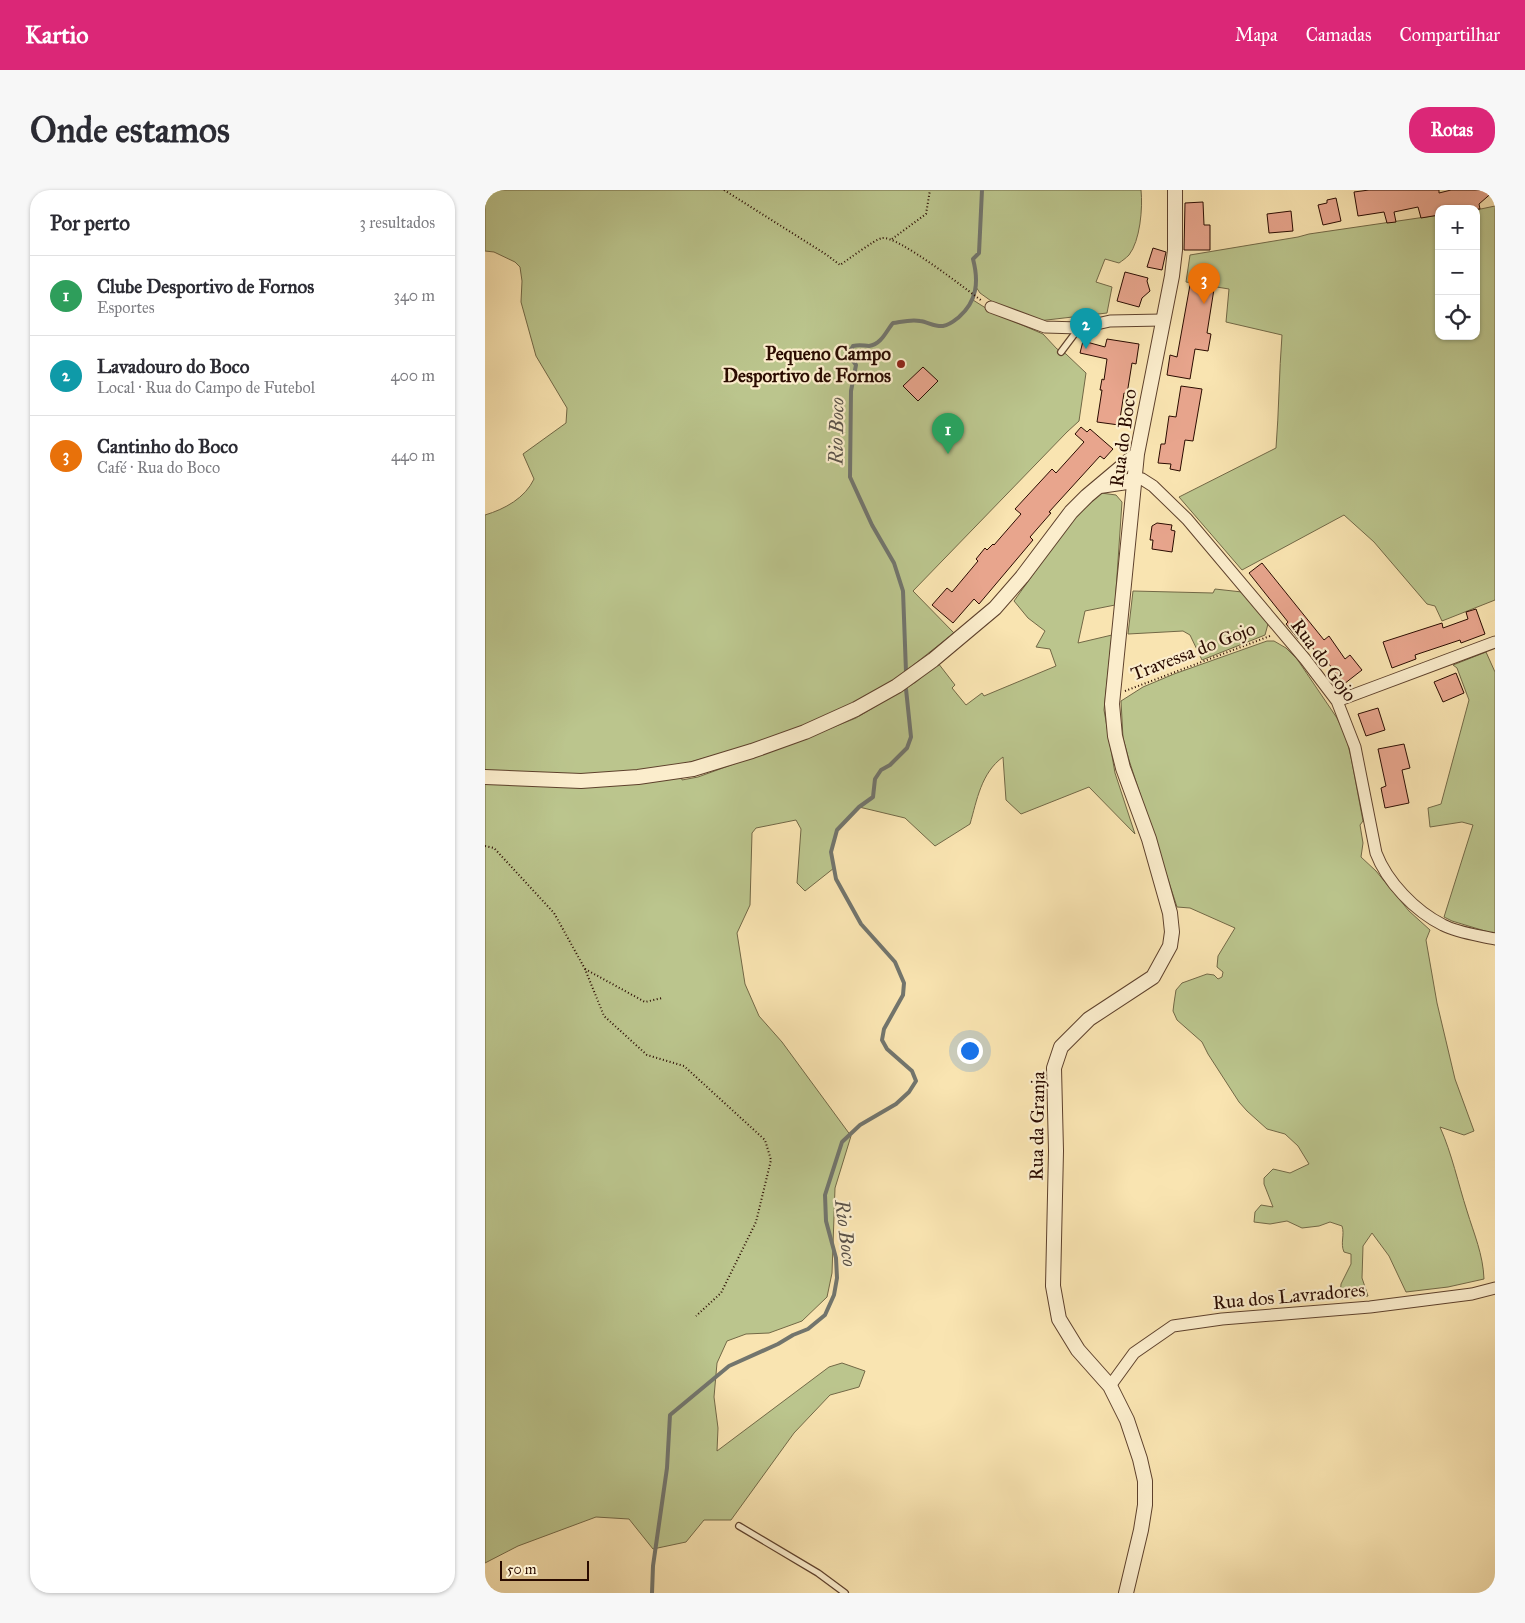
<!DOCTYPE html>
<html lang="pt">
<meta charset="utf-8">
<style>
body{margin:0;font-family:"IM FELL Great Primer",serif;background:#f7f7f7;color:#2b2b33}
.controls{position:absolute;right:15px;top:15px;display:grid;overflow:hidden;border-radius:10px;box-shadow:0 1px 4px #0004}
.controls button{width:45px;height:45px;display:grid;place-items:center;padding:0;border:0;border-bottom:1px solid #e1e1e2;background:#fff;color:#2b2b33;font:25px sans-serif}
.scale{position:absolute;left:15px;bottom:12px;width:89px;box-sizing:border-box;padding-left:5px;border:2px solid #2a0b00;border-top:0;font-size:14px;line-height:18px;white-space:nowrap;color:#2a0b00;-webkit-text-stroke:4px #fbedcc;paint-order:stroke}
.you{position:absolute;left:484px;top:860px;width:18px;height:18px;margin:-12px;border:4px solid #fff;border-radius:50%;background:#1a73e8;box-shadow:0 0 0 8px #1a73e833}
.badge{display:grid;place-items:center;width:32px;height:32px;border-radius:50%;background:#db2777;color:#fff;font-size:16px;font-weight:700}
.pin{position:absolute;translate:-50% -41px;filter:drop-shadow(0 1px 2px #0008)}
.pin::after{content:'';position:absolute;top:26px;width:18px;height:15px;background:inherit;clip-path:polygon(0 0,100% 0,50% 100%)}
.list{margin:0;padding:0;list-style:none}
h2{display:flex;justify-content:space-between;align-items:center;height:65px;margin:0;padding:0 20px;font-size:21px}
h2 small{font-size:16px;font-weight:400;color:#7c7c81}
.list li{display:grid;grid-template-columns:32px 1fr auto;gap:15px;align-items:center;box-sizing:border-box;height:80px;padding:0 20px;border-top:1px solid #e1e1e2}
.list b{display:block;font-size:19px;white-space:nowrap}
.list p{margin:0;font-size:16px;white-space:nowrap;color:#7c7c81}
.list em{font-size:16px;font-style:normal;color:#7c7c81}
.icon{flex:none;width:28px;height:28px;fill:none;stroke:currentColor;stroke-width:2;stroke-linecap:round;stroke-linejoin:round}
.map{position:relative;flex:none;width:1010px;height:1403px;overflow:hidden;border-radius:20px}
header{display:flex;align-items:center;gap:30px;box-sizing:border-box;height:70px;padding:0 25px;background:#db2777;color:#fff}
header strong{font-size:24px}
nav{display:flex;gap:28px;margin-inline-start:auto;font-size:18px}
.intro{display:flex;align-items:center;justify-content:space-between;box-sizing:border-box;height:120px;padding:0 30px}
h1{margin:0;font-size:35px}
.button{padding:12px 22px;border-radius:20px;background:#db2777;color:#fff;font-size:18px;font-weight:700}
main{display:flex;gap:30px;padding:0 30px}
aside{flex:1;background:#fff;border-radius:20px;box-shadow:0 1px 4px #0004}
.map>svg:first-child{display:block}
</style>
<header>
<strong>Kartio</strong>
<nav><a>Mapa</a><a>Camadas</a><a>Compartilhar</a></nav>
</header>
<div class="intro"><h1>Onde estamos</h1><a class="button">Rotas</a></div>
<main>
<aside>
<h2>Por perto<small>3 resultados</small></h2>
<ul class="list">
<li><span class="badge" style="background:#2e9e5b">1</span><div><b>Clube Desportivo de Fornos</b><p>Esportes</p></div><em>340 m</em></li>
<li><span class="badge" style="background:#0f9aa8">2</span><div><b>Lavadouro do Boco</b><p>Local · Rua do Campo de Futebol</p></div><em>400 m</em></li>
<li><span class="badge" style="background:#e8710a">3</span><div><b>Cantinho do Boco</b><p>Café · Rua do Boco</p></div><em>440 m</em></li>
</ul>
</aside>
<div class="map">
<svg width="1010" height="1403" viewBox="0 0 1010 1403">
<rect width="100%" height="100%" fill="#f9e4b1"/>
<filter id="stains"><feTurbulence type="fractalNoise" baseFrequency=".004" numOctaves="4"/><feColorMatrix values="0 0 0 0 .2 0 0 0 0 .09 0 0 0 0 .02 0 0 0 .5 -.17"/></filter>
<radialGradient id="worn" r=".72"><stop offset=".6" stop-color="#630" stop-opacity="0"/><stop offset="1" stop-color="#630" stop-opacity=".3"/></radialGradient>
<path fill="#bbc58d" stroke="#726846" d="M 0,0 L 656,0 C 658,18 655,51 644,65 C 641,68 637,71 634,73 L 620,69 L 611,92 L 627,97 L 622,123 L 553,131 L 509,113 L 495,103 L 491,97 L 488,110 L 507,122 L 558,144 L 572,159 L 581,164 L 601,183 L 594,231 L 582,242 L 428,401 L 469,443 L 403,495 L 355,520 L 283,550 L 195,575 L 197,590 L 213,587 L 334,543 L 371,528 L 431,492 L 453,473 L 470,495 L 467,498 L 481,515 L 497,503 L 499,506 L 571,476 L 565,459 L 551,457 L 560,441 L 543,428 L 529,411 L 587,330 L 616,303 L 631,305 L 637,312 L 630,415 L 600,421 L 593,453 L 627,445 L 619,520 L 630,583 L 650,644 L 604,597 L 536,624 L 521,610 L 518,567 C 496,583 492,610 485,634 L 450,656 L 420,628 L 374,617 C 352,639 343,645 349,678 L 320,701 L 312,693 L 316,639 L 311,630 L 271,638 L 267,643 L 265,715 L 252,743 L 260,794 L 274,826 L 297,852 L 366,946 L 350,998 L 347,1083 L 342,1107 L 317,1131 L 284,1143 L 261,1144 L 242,1151 L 232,1173 L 229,1207 L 233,1238 L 232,1261 L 344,1177 L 357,1173 L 380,1181 L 374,1197 L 345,1205 L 309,1243 L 246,1330 L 219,1330 L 201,1352 L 168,1359 L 144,1329 L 111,1327 L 33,1356 L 0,1373 L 0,325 C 20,319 40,308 49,289 L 38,264 L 81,233 L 82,218 L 51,166 L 36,112 L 37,91 L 35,77 L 30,72 L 9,62 L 0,61 Z
M 1010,16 L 1010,410 L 957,431 L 950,416 L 942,414 L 889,352 L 859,325 L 757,380 L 694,307 L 791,258 C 794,221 794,183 797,145 L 741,132 L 744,99 L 701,92 L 705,65 L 813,47 L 824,44 L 954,25 L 954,146 L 991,146 L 991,20 Z
M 730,399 L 757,402 L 783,434 L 780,445 L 717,470 L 705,445 L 698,441 L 643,444 L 648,401 L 728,403 Z
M 782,451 L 789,451 L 801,458 L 812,469 L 852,528 L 861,547 L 866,567 L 878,631 L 875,635 L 878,653 L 876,667 L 891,681 L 924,721 L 945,740 L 941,750 L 952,813 L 970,889 L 989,941 L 979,945 L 955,937 C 967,964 973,993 982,1021 C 989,1044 998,1064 999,1089 L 963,1097 L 921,1102 L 904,1066 L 887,1043 L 878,1056 L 877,1088 L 883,1106 L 855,1109 L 856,1094 L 866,1074 L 866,1064 L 859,1062 C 855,1053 860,1045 857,1036 L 845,1032 L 834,1036 L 817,1038 L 802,1031 L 785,1034 L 769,1032 L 770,1022 L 776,1015 L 788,1017 L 779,994 L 779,988 L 788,979 L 805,983 L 824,974 L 813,956 L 800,944 L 782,939 L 762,921 L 754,912 L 723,864 L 717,852 L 692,830 L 688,821 L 689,813 L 691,800 L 697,793 L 722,784 L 729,785 L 733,789 L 737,787 L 738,782 L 732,777 L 733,766 L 750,738 L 705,718 L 692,717 L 644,570 L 638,548 L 636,511 L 658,497 L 689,484 Z
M 1001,462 L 1010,482 L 1010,744 L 967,731 L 959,727 L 988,635 L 977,632 L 945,637 L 943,618 L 956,614 L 984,510 L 972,478 L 968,475 Z"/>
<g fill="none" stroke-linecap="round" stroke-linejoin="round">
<path stroke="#72756d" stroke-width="4" d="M 421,482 L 418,401 L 409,373 L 387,335 L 365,287 L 366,201 L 371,175 L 366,168 L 365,161 L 368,156 C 376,154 379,156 384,156 C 397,154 401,141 408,133 C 416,132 426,129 435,131 C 443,132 450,137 458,136 C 465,135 469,131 474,127 C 492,111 494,92 488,69 L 494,63 L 497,0
M 167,1403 L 168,1376 L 182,1278 L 185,1225 L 244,1176 L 293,1154 L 308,1145 L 323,1139 L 340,1125 L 349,1105 L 352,1088 L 351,1068 L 341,1031 L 340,1005 L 357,952 L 375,935 L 411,914 L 424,902 L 431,891 L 427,881 L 402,859 L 397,850 L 399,839 L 418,805 L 419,793 L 410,772 L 376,734 L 351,689 L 346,662 L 352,640 L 374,617 L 388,607 L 390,589 L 396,580 L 405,575 L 422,558 L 426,547 L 421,499"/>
</g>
<path fill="#e8a58d" stroke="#2a0b00" d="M 884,0 L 954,0 L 954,3 L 966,0 L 1010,0 L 994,14 L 995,19 L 954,19 L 954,25 L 936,28 L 933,17 L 909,22 L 911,32 L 902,33 L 899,22 L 873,26 L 869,2 Z
M 851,8 L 856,31 L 838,35 L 833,15 L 842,13 L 842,10 Z
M 718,12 L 719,35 L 725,35 L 725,60 L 699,60 L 700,13 Z
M 806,21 L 808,41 L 784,43 L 782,24 Z
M 668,58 L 681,62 L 677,80 L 662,77 Z
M 640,82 L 663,88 L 662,91 L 665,101 L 657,108 L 654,117 L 632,111 Z
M 705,95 L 729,99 L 722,143 L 726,144 L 723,161 L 710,159 L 705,189 L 682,185 L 685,165 L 692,167 Z
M 622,149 L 654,154 L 651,174 L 647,173 L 642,204 L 639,203 L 634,235 L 612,232 L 617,200 L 615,200 L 617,189 L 619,190 L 622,169 L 595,163 L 598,151 L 620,157 Z
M 438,177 L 453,191 L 433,211 L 418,196 Z
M 696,196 L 717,199 L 708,251 L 700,250 L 695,281 L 685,279 L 686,274 L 673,273 L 676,254 L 680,254 L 684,226 L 691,227 Z
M 596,237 L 602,242 L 605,239 L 628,259 L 619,269 L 615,266 L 564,322 L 566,323 L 545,347 L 548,350 L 494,414 L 489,409 L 468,433 L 447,415 L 462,398 L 467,402 L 493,371 L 491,369 L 500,358 L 502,360 L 508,354 L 509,355 L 536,324 L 530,319 L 567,279 L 571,283 L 599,252 L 590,244 Z
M 672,333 L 687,335 L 686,340 L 690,341 L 687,362 L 667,359 L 668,350 L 665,350 L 667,336 Z
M 777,373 L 839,450 L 844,446 L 860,469 L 865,465 L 877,480 L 859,494 L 841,470 L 838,472 L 819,446 L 814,450 L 801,434 L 803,432 L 764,383 Z
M 991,419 L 1000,444 L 976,453 L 975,450 L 930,465 L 931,469 L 907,478 L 898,452 L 957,433 L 958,438 L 983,429 L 981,422 Z
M 971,483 L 979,503 L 958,512 L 949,492 Z
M 893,518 L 900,540 L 881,546 L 873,524 Z
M 919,554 L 925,578 L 917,580 L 924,613 L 900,618 L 896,598 L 901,596 L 893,559 Z"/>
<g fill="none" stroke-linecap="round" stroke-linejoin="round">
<g stroke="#5e412c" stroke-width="8">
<path id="service" d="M 576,162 L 594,138
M 254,1336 L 333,1383 L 360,1403"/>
</g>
<g stroke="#5e412c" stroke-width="13">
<path id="minor" d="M 506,117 L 560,137 L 594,138 L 625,131 L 677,130
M 651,288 L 657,289 L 668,296 L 702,329 L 820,469 L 852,511 L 870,557 L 891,663 C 902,692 930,721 958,735 C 973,743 993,745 1010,749
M 852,511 L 1010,452
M 625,1196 L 649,1163 L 688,1136 L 737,1129 L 885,1117 L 987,1104 L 1010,1098"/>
</g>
<g stroke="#5e412c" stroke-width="16">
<path id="tertiary" d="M 615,296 L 642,292 L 651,288
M 0,587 L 96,591 L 153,587 L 208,579 L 267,561 L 320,542 L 371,519 L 412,496 L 448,470 L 510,418 L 537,387 L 586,322 L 602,306 L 652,264
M 641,1403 L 656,1340 L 660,1315 L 660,1291 L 655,1269 L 642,1230 L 625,1196 L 593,1160 L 574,1129 L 568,1096 L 571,961 L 569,878 L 576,857 L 604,829 L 668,787 L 685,756 L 687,742 L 685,723 L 664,649 L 638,578 L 630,546 L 627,514 L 652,264 L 687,86 L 690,60 L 690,0"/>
</g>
<path stroke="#2a0b00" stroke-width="2" stroke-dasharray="1 2.5" stroke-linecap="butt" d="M 239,0 L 342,65 L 355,75 C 364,69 389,50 397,48 C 412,45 482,100 497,111
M 407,49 L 441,24 L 445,0
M 640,501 L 785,446
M 0,656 L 9,658 L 69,723 L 100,779 L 119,826 L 162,865 L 199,876 L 280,950 L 286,970 L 271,1032 L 236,1103 L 211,1126
M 100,779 L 160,812 L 177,808"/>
<use href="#service" stroke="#fbedcc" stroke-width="5.5"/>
<use href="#minor" stroke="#fbedcc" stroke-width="11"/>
<use href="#tertiary" stroke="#fbedcc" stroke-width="14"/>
</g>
<circle fill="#8f2418" stroke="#fbedcc" stroke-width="2" cx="416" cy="174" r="5"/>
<g text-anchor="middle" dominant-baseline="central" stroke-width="4.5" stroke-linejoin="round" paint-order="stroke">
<g font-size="19" font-weight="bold" fill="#2a0b00" stroke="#fbedcc" text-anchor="end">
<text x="406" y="163">Pequeno Campo<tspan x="406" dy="22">Desportivo de Fornos</tspan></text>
</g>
<g font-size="19" fill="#2a0b00" stroke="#fbedcc">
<text transform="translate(638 248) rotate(-82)">Rua do Boco</text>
<text transform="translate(708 461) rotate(-21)">Travessa do Gojo</text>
<text transform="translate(839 470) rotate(54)">Rua do Gojo</text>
<text transform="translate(552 936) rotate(-89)">Rua da Granja</text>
<text transform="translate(804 1106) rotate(-5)">Rua dos Lavradores</text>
</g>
<g font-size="20" font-style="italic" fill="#5a5249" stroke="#fbedcc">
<text transform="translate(351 241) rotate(-89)">Rio Boco</text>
<text transform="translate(361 1043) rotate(83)">Rio Boco</text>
</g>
</g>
<rect width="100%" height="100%" filter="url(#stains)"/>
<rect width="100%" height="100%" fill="url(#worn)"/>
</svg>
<div class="controls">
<button>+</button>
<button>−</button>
<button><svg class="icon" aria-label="locate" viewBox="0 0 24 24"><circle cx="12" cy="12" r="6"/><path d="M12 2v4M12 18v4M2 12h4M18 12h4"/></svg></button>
</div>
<div class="scale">50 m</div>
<div class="you"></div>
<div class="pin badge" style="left:463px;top:264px;background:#2e9e5b">1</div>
<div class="pin badge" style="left:601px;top:159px;background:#0f9aa8">2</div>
<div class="pin badge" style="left:719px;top:114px;background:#e8710a">3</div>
</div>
</main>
